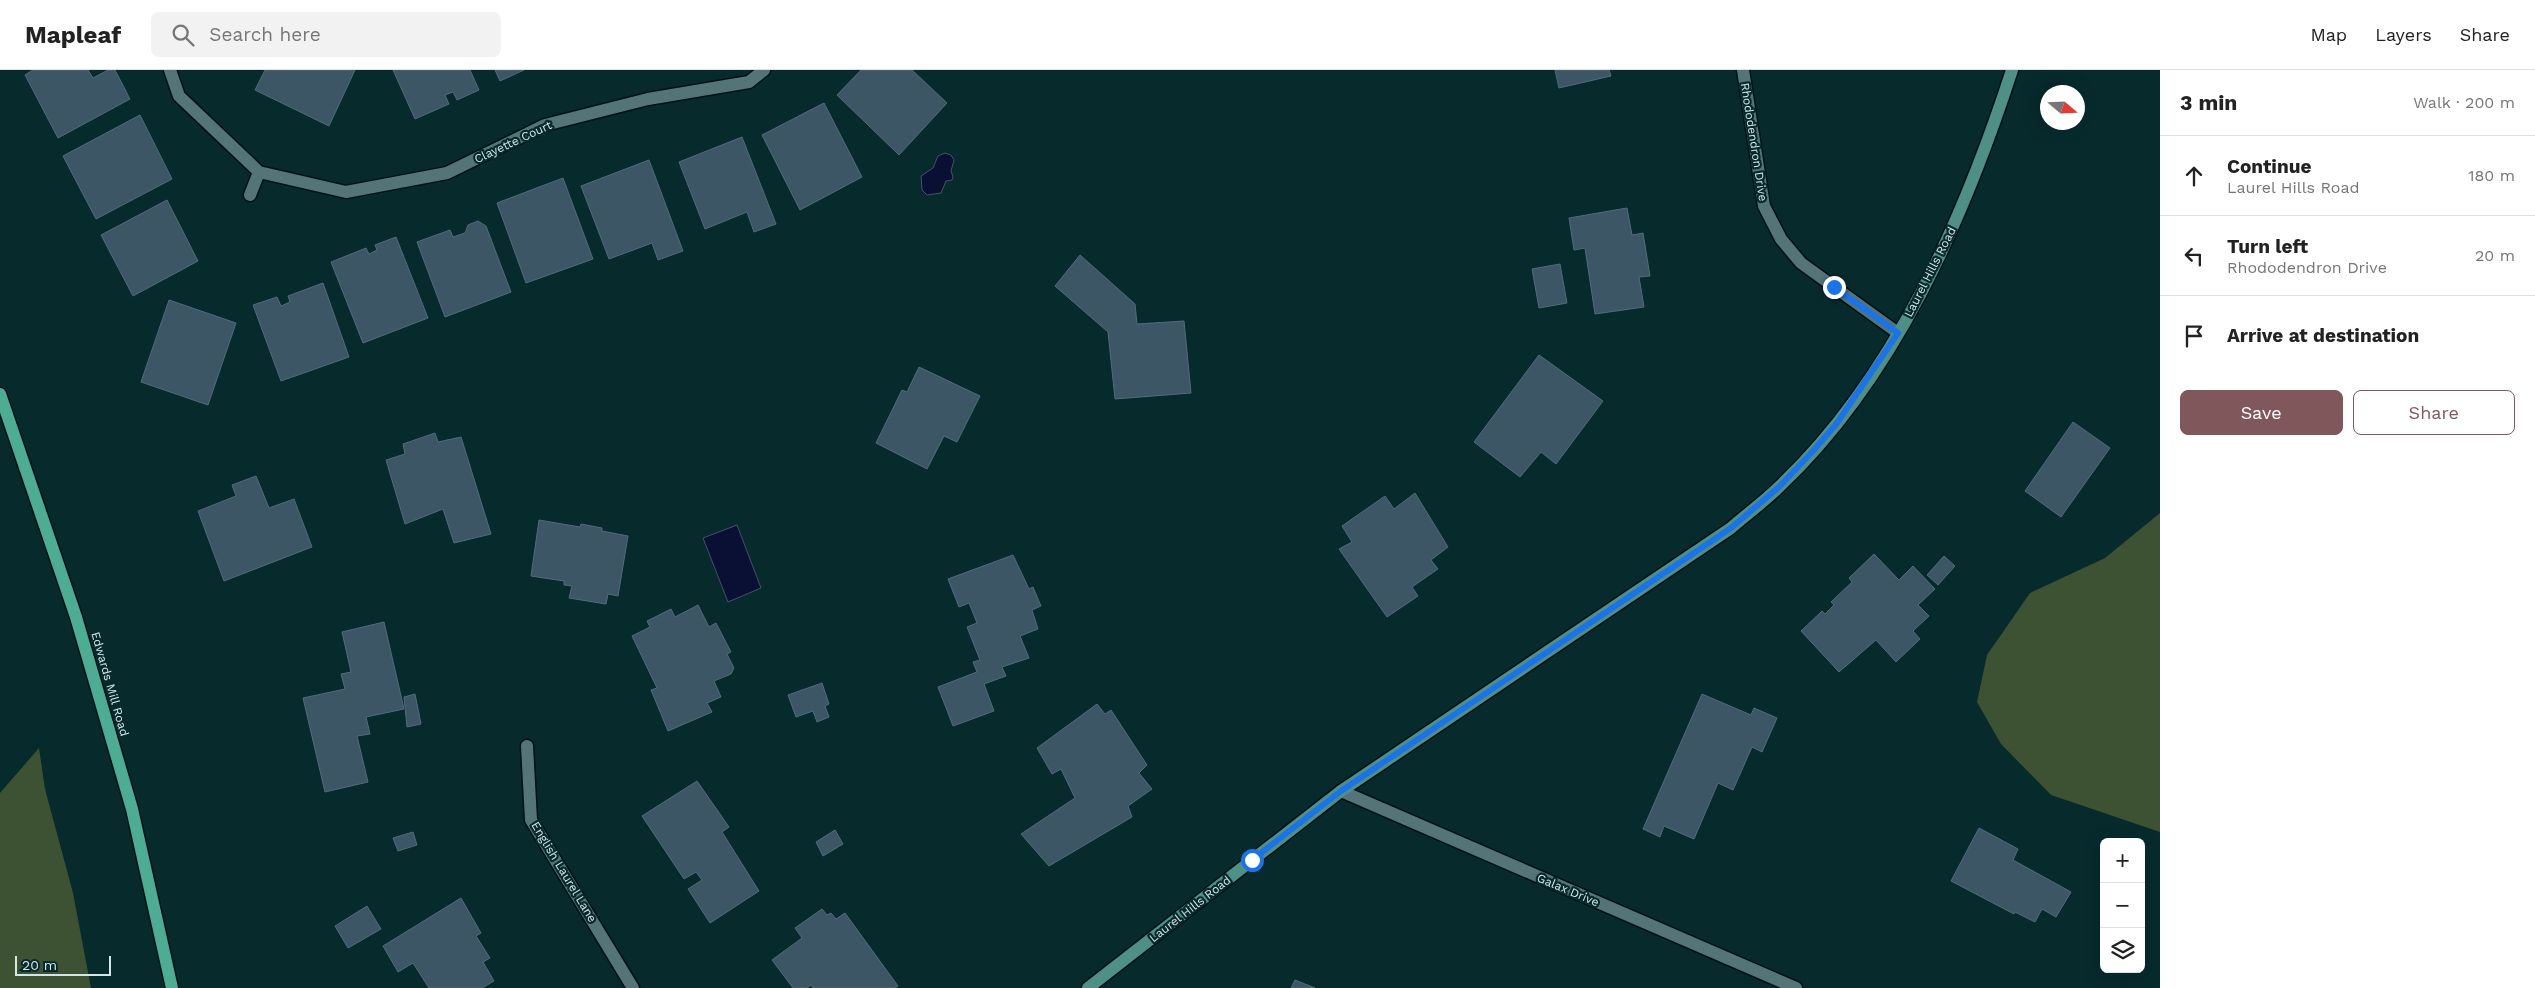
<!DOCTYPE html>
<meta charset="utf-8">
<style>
body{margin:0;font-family:"Work Sans",sans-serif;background:#f2f2f2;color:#222}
.controls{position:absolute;right:15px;bottom:15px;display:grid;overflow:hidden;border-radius:8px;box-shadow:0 5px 20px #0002}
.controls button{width:45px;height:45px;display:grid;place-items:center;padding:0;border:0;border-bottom:1px solid #e0e0e0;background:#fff;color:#222;font:25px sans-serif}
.compass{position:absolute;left:2040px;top:15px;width:45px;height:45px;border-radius:50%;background:#fff;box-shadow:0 5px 20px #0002;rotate:109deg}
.scale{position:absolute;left:15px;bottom:12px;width:96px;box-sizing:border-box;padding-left:5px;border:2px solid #d4e6e8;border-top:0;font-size:14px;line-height:18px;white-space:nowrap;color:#d4e6e8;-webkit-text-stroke:4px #072a2d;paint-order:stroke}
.stop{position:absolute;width:15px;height:15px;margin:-11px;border:4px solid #1a73e8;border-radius:50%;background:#fff}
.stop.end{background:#1a73e8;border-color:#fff;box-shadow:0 1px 5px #0008}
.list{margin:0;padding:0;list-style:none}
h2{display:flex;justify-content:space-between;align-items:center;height:65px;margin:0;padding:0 20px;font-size:21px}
h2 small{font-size:16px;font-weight:400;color:#767676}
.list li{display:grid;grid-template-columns:32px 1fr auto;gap:15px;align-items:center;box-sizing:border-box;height:80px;padding:0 20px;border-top:1px solid #e0e0e0}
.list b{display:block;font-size:19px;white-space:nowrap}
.list p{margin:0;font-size:16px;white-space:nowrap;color:#767676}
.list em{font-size:16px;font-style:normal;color:#767676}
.actions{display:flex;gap:10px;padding:15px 20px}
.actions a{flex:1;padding:11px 0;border:1px solid #80585c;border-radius:8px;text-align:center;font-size:18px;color:#80585c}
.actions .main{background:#80585c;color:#fff}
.icon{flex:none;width:28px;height:28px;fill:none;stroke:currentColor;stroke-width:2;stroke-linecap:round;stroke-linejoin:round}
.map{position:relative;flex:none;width:2160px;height:918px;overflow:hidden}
header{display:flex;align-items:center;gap:30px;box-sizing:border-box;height:70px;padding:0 25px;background:#fff;border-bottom:1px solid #e0e0e0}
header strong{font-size:24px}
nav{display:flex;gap:28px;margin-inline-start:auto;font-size:18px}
.search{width:350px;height:45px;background:#f2f2f2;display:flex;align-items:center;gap:12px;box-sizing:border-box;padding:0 18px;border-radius:8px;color:#767676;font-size:19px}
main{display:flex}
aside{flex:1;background:#fff}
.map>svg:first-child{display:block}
</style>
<header>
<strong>Mapleaf</strong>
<div class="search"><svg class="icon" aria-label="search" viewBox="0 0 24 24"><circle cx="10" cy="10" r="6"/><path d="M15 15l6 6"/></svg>Search here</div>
<nav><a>Map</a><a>Layers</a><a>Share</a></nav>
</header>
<main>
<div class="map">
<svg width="2160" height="918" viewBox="0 0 2160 918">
<rect width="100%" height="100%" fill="#072a2d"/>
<path fill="#3d5133" d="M 2160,443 L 2160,762 L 2051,725 L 2001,674 L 1977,632 L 1987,585 L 2030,523 L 2105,488 Z
M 39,678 L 45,719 L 73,823 L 91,918 L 0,918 L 0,723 Z"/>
<path fill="#0a1033" stroke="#475069" d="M 945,83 L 951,85 L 954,90 L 951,101 L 953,107 L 952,110 L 946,111 L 941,123 L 927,125 L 922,120 L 921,106 L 933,98 L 938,86 Z
M 737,455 L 761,518 L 728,532 L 703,468 Z"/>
<path fill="#3d5665" stroke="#526b7c" d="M 33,0 L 88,0 L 93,8 L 108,0 L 115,0 L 130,29 L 58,68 L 25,5 Z
M 265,0 L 355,0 L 329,56 L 255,20 Z
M 393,0 L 470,0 L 479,20 L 457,30 L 453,22 L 445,25 L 449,34 L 415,49 Z
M 495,0 L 524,0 L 500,11 Z
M 861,0 L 912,0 L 947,33 L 899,85 L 837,25 Z
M 1555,0 L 1609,0 L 1611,6 L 1559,18 Z
M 824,33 L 862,107 L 800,140 L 762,65 Z
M 140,45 L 172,109 L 96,149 L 63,86 Z
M 742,67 L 776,154 L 754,162 L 747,142 L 705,159 L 679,92 Z
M 649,90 L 683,181 L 658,190 L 652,173 L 609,189 L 581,116 Z
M 563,108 L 593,189 L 526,213 L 497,133 Z
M 167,130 L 198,191 L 133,226 L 101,165 Z
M 1627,138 L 1632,165 L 1643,163 L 1650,206 L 1639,207 L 1644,237 L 1595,244 L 1585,178 L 1574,180 L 1569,148 Z
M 478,151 L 486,156 L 511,222 L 445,247 L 417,172 L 450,160 L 453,167 L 465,163 L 468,155 Z
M 396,167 L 428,248 L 363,273 L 331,192 L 366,178 L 369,184 L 377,180 L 375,175 Z
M 1080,185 L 1135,234 L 1137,254 L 1184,251 L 1191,323 L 1115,329 L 1108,262 L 1055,216 Z
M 1560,194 L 1567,233 L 1539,238 L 1532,199 Z
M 323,213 L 349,287 L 281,311 L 253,235 L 277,227 L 281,236 L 290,232 L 288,226 Z
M 169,230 L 236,253 L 208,335 L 141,312 Z
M 1539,285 L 1603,331 L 1556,394 L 1541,382 L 1520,407 L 1474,372 Z
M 919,297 L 980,326 L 957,372 L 944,366 L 927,399 L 876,373 L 902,320 L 907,322 Z
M 2073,352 L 2110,378 L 2061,447 L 2025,421 Z
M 435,363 L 438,372 L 461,367 L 491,464 L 454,473 L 443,439 L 405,454 L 386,390 L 405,384 L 403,374 Z
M 256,406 L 269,438 L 294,429 L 312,477 L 224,511 L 198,441 L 236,426 L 232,415 Z
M 1415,423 L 1448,477 L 1431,490 L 1438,499 L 1412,517 L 1418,526 L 1387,547 L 1339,479 L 1352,472 L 1342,456 L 1385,426 L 1394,439 Z
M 539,450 L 580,457 L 581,454 L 602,458 L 602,461 L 628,466 L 618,526 L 608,524 L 606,534 L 569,528 L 572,516 L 564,515 L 564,511 L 531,506 Z
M 1874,484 L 1899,510 L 1913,496 L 1935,519 L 1918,535 L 1929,546 L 1913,561 L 1920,569 L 1896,592 L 1876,570 L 1839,602 L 1801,561 L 1822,541 L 1825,544 L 1834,535 L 1831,532 L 1852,512 L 1849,508 Z
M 1013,485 L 1029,519 L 1033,517 L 1041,536 L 1032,540 L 1038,559 L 1020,566 L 1029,588 L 1002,597 L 1006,606 L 984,614 L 994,641 L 953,656 L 938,617 L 977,602 L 973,592 L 980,590 L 967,557 L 977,553 L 969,533 L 959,537 L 948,509 Z
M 1944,486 L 1955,496 L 1938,515 L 1927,505 Z
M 698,535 L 709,557 L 716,553 L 731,582 L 727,584 L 734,598 L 731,604 L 714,611 L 721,627 L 707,633 L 712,642 L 668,661 L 651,620 L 657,618 L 632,566 L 650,557 L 647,551 L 671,539 L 675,547 Z
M 384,552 L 404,639 L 366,647 L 370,664 L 357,666 L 368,712 L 325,722 L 303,628 L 345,619 L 341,604 L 351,602 L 342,562 Z
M 822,613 L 829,634 L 825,636 L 829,647 L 817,652 L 813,641 L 796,647 L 788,625 Z
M 415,624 L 421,654 L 407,657 L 404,627 Z
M 1702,624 L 1751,645 L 1754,638 L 1777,648 L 1762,682 L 1752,677 L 1733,720 L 1718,713 L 1694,769 L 1664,756 L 1660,767 L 1643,759 Z
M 1097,634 L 1105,644 L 1111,640 L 1147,695 L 1139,703 L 1152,719 L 1128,736 L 1132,747 L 1049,796 L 1021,764 L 1075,728 L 1061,699 L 1052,704 L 1037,678 Z
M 697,711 L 729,757 L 722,762 L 759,821 L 710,853 L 688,819 L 702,810 L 696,802 L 684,809 L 642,746 Z
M 1979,758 L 2018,779 L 2013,790 L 2071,822 L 2056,847 L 2042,839 L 2035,852 L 2015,842 L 2014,844 L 1951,811 Z
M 835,760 L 843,774 L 823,786 L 816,772 Z
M 413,762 L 417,775 L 398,781 L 393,768 Z
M 461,828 L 481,863 L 476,866 L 490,888 L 483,892 L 494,911 L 482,918 L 429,918 L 413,893 L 398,902 L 383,876 Z
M 367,836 L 381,859 L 348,878 L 335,856 Z
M 822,839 L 827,845 L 831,843 L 836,849 L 845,843 L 898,916 L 895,918 L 813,918 L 811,915 L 807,918 L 793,918 L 772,890 L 802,868 L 795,858 Z
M 1295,910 L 1315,918 L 1291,918 Z"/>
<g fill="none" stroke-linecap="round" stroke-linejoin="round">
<g stroke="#001114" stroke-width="15">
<path id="street" d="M 170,0 L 179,26 L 259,102 L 346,122 L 447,103 L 545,55 L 648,29 L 749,12 L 764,0
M 1743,0 L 1764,136 L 1781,169 L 1801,193 L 1898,263
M 250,125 L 259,102
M 527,676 L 531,750 L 633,918
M 1341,721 L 1796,918"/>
</g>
<g stroke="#001114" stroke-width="15">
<path id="secondary" d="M 1088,918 L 1341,721 L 1731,458 C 1747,444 1765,431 1780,416 C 1895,307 1964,148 2012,0"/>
</g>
<g stroke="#001114" stroke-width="15">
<path id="primary" d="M 0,324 L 76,547 L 132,739 L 172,918"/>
</g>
<use href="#street" stroke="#537578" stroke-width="12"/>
<use href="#secondary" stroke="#4f9086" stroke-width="12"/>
<use href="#primary" stroke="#4cac94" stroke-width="12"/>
</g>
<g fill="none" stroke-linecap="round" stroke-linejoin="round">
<path stroke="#1a73e8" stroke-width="6" d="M 1252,790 L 1341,721 L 1731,458 L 1780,416 L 1813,381 L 1837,353 L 1898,263 L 1834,217"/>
</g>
<g text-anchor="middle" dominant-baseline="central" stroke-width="4.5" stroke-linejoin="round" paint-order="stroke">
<g font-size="12" fill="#d4e6e8" stroke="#072a2d">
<text transform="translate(513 72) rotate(-25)">Clayette Court</text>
<text transform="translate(1754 72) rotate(81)">Rhododendron Drive</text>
<text transform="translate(1930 202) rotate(-63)">Laurel Hills Road</text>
<text transform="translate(110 614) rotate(74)">Edwards Mill Road</text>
<text transform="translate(564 802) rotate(59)">English Laurel Lane</text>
<text transform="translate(1568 820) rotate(23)">Galax Drive</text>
<text transform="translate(1190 839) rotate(-38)">Laurel Hills Road</text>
</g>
</g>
</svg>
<div class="controls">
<button>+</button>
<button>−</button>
<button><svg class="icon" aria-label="layers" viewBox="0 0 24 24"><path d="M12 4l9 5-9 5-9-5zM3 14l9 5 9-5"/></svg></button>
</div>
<svg class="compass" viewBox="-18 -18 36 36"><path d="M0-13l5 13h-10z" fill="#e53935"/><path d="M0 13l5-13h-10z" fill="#767676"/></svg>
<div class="scale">20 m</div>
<div class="stop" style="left:1252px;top:790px"></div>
<div class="stop end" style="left:1834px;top:217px"></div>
</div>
<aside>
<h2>3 min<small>Walk · 200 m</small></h2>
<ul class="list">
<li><svg class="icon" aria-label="ahead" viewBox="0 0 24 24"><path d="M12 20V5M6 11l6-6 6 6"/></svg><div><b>Continue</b><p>Laurel Hills Road</p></div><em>180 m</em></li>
<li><svg class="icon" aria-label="left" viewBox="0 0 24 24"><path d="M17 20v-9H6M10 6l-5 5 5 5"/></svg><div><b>Turn left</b><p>Rhododendron Drive</p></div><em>20 m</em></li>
<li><svg class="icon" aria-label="arrive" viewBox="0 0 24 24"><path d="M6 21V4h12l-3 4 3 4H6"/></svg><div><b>Arrive at destination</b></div></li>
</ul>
<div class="actions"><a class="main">Save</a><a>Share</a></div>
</aside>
</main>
